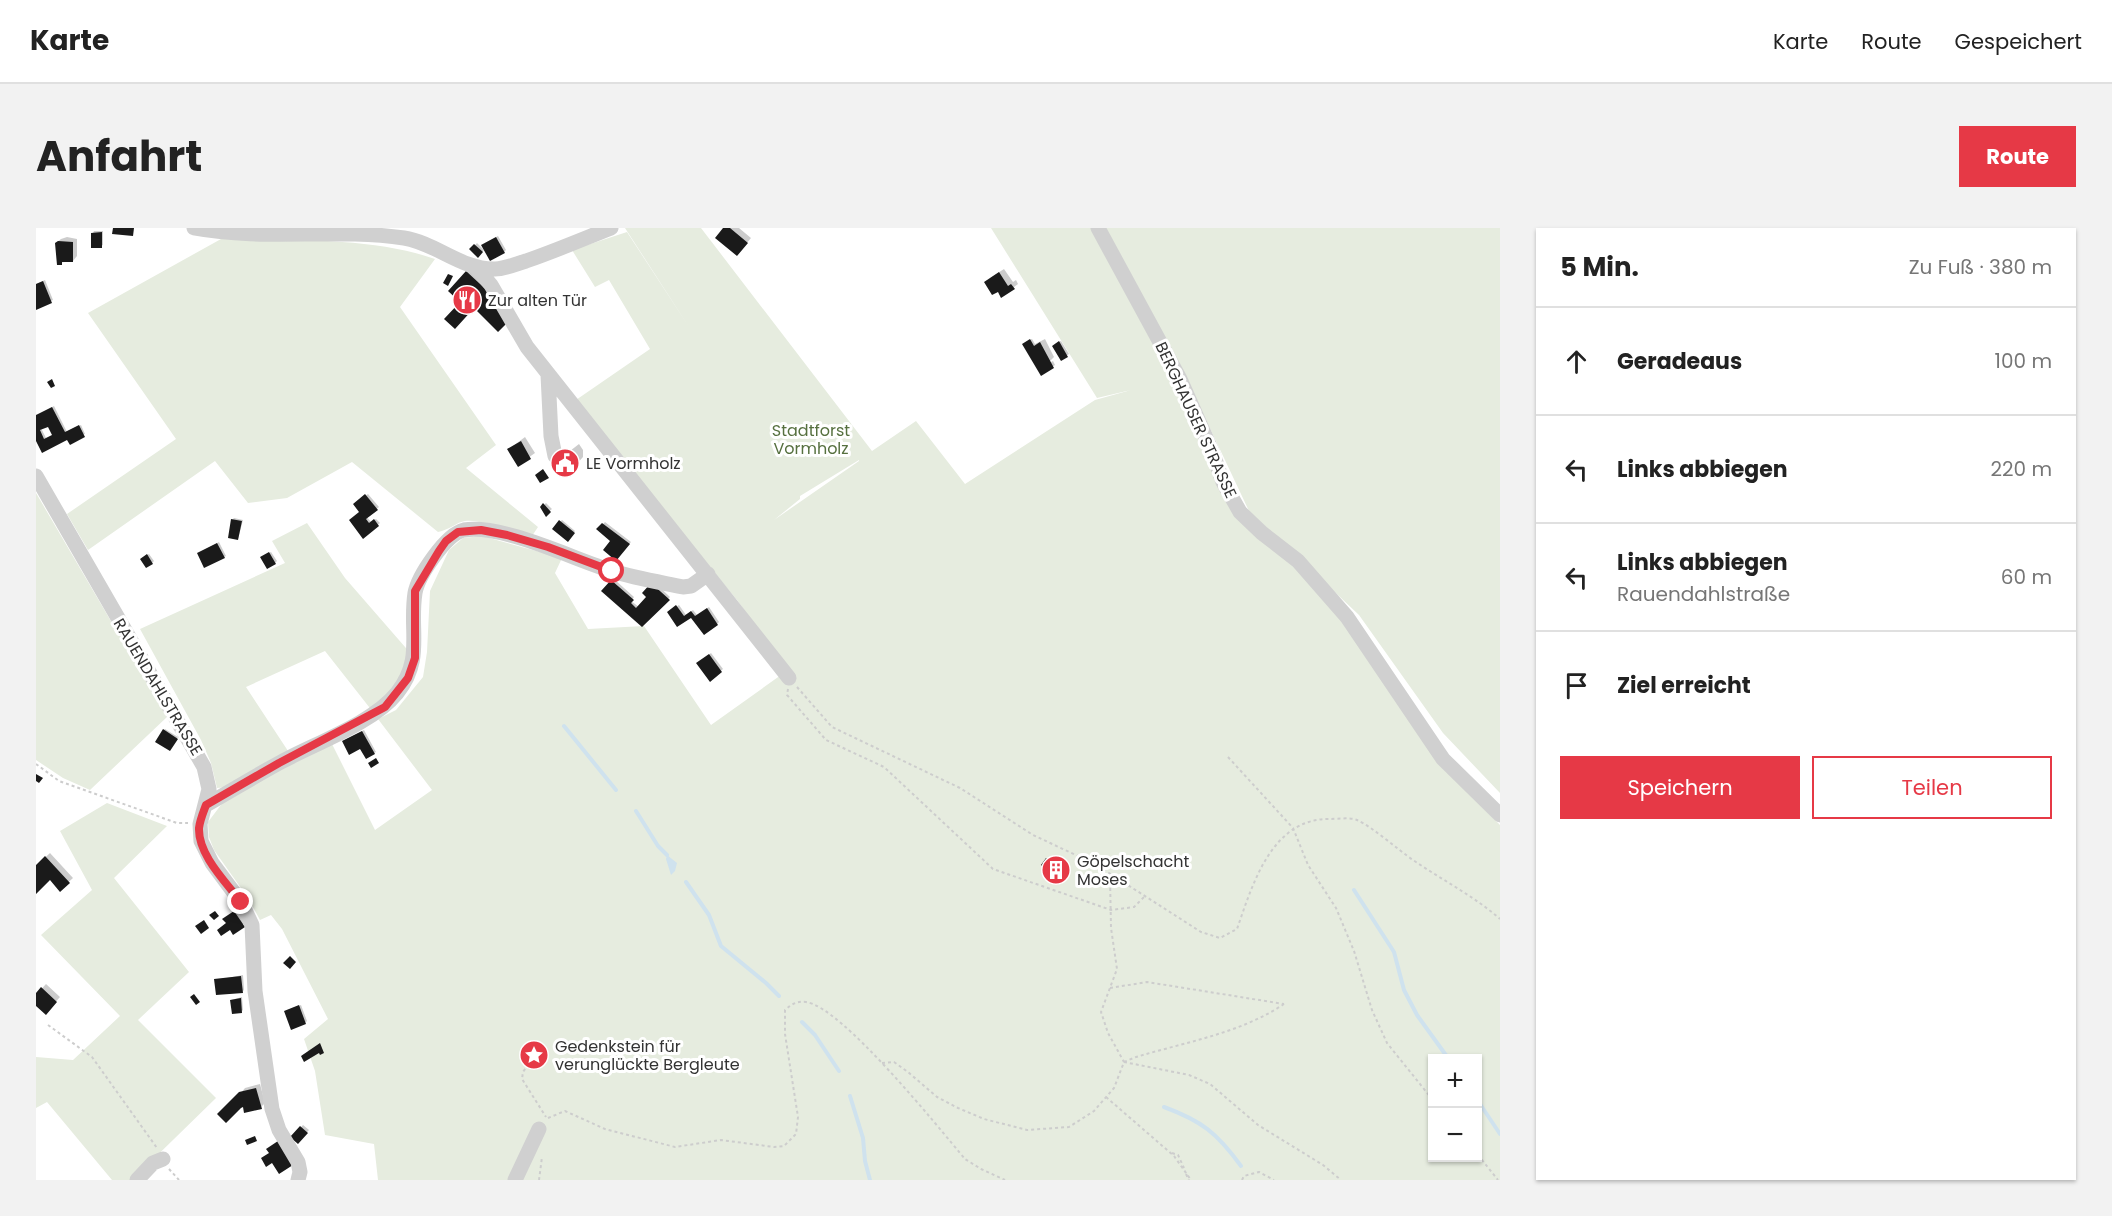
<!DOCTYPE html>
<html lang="de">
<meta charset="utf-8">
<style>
body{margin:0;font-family:Poppins,sans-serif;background:#f2f2f2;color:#222}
.controls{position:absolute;right:18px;bottom:18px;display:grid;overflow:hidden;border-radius:0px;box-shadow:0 2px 4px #0004}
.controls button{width:54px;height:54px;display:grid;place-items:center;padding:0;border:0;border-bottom:2px solid #e0e0e0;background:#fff;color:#222;font:30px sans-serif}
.stop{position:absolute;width:18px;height:18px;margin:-14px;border:4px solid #e63946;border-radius:50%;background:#fff}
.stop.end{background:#e63946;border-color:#fff;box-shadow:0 2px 6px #0008}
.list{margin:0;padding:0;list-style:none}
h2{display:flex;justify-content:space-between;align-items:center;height:78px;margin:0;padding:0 24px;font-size:26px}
h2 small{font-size:20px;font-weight:400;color:#767676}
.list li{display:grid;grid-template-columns:39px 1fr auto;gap:18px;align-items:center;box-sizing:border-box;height:108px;padding:0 24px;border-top:2px solid #e0e0e0}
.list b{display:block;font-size:22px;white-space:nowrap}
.list p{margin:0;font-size:20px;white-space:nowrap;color:#767676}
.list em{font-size:20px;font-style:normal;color:#767676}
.actions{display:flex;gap:12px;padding:18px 24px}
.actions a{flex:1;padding:14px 0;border:2px solid #e63946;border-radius:0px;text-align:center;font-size:21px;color:#e63946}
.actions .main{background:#e63946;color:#fff}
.icon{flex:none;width:33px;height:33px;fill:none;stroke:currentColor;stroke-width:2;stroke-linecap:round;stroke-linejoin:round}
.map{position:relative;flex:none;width:1464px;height:952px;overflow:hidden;border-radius:0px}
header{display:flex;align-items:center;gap:36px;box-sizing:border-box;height:84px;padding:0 30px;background:#fff;border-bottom:2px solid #e0e0e0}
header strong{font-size:28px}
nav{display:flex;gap:33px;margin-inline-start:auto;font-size:21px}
.intro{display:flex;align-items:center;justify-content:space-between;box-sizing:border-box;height:144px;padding:0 36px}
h1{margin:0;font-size:42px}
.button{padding:15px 27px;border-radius:0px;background:#e63946;color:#fff;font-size:21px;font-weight:700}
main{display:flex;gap:36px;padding:0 36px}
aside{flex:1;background:#fff;border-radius:0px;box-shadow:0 2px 4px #0004}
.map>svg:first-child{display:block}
</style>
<header>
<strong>Karte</strong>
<nav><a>Karte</a><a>Route</a><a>Gespeichert</a></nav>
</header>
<div class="intro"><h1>Anfahrt</h1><a class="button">Route</a></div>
<main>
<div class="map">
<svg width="1464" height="952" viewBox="0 0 1464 952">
<rect width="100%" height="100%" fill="#fff"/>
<path fill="#e6ecdf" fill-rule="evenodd" d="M 589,0 L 665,0 L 836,223 L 880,193 L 929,256 L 1059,172 L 1095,162 L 1061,170 L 955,0 L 1464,0 L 1464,565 L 1407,505 L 1323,387 L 1213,283 L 1147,143 L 1199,289 L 1261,337 L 1306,393 L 1403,535 L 1464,597 L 1464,952 L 342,952 L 338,916 L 289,907 L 279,843 L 268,811 L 292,791 L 246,701 L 235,687 L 224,692 L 212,670 L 178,622 L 173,609 L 172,594 L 191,569 L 293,510 L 339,602 L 396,562 L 342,491 L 360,482 L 387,449 L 391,424 L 394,363 L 413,322 L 427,310 L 446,308 L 526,330 L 519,345 L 552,401 L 608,398 L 675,497 L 752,442 L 701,372 L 537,174 L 614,121 L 573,52 L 559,59 L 536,22 L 591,4 L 655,102 ZM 823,232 L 823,233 L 738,292 L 764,271 L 764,268 ZM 1396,830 L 1442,830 L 1442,930 L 1396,930 Z
M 185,11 C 251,12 337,9 399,31 L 364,79 L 460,217 L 430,240 L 502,299 L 494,311 C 480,306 443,290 429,293 C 421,294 413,302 402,304 L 316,234 L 251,270 L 212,275 L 179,233 L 52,322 L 31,286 L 140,211 L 52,85 Z
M 0,265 L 131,489 L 54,562 L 27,550 L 0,532 Z
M 271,295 L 309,350 L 376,427 L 375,447 L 337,484 L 289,423 L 210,459 L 254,526 L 193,559 L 181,560 L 175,535 L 165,512 L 104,401 L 249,335 L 236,313 Z
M 71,575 L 131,598 L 78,650 L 153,744 L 102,792 L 180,870 L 96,952 L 76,952 L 11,874 L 0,880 L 0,829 L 37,832 L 84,788 L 5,707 L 56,662 L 24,603 Z"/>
<path fill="#cfe2ee" d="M 631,627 L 641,635 L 639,643 L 635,647 L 630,631 Z"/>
<path fill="#0003" fill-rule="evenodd" d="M 689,0 L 703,0 L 715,10 L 705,22 Z
M 58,3 L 67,3 L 67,17 L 65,18 L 57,5 Z
M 462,8 L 470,22 L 468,24 L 449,15 Z
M 31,9 L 41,11 L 41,28 L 37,33 L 21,35 L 20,15 L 25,11 Z
M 441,15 L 448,22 L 442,28 L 435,21 Z
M 435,40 L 451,54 L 438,78 L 414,63 Z
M 968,41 L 977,54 L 980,52 L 982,56 L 966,68 L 954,50 Z
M 9,52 L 17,72 L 0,80 L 0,56 Z
M 996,111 L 999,116 L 1009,111 L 1018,129 L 1011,136 L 1017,133 L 1019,137 L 1005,146 L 990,114 Z
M 1025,113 L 1033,126 L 1025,131 L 1019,116 Z
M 18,178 L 31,204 L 45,197 L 49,206 L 32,210 L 7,223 L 0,210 L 0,188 ZM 12,197 L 17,207 L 10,210 L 5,200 Z
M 489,209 L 499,225 L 482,237 L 473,221 Z
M 543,216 L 547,222 L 547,229 L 538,239 L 521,233 Z
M 332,266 L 343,279 L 331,289 L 335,294 L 340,291 L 344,295 L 327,309 L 325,284 L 319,276 Z
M 510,275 L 516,281 L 510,286 L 506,279 Z
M 198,290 L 207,292 L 202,311 L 196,292 Z
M 526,292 L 539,303 L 532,312 L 518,300 Z
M 569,294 L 595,314 L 580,331 L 576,313 L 562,301 Z
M 183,314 L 190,328 L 188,329 L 163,325 Z
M 235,324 L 241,333 L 239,335 L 228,328 Z
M 113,326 L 118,333 L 116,335 L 108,329 Z
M 578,351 L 598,369 L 595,373 L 603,379 L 612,369 L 618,354 L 634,369 L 606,397 L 567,363 Z
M 643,377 L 650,387 L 657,382 L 661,387 L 673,379 L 683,394 L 681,396 L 655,388 L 642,397 L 634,383 Z
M 675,425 L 687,441 L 674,452 L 662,435 Z
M 129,501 L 142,509 L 135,520 L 128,502 Z
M 328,502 L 340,524 L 338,525 L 310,512 Z
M 14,625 L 37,650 L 24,662 L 14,650 L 0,664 L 0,638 Z
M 1013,630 L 1019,636 L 1025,636 L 1030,642 L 1029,648 L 1013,642 L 1007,637 Z
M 200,683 L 209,696 L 194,700 L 188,691 Z
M 207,747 L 208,762 L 207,763 L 180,752 Z
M 10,756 L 24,769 L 10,785 L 0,776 L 0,767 Z
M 206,769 L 207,782 L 206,783 L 195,772 Z
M 265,777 L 271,793 L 269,795 L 252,782 Z
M 224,856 L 229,875 L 225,879 L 205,865 L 209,860 Z
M 267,897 L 273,902 L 262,914 L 256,909 Z"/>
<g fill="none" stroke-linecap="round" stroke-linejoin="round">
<path stroke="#cfe2ee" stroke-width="4" d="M 528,498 L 580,562
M 600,583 L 622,618 L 631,627
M 650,654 L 673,687 L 685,718 L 730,755 L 743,768
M 1318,662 L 1358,724 L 1368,762 L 1381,787 L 1412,830
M 766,794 L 779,807 L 803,843
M 814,868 L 827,910 L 829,933 L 834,952
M 1442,873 L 1464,906
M 1128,879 C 1166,893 1181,905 1205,938"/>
</g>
<path fill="#1a1a1a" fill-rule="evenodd" d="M 77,0 L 98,0 L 97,8 L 76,6 Z
M 687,0 L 694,0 L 712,15 L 701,28 L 679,10 Z
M 66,4 L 66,20 L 55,20 L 55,5 Z
M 460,9 L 469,25 L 454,33 L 445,17 Z
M 22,13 L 37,14 L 37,34 L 26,34 L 26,37 L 21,37 L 19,15 Z
M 438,16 L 447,24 L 442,30 L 433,21 Z
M 430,43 L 457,68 L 472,94 L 462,104 L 438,80 L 419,101 L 408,91 L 424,74 L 412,63 Z
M 963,44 L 972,58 L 975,56 L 979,61 L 965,70 L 962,64 L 956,67 L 948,54 Z
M 412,46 L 417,48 L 412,58 L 407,55 Z
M 7,53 L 16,75 L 0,82 L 0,56 Z
M 994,111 L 998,118 L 1004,114 L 1018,140 L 1005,148 L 986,116 Z
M 1023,113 L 1032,129 L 1025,133 L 1016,118 Z
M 16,151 L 19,158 L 15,160 L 11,154 Z
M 16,179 L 29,204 L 43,197 L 49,209 L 34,217 L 31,212 L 6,225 L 0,213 L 0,187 ZM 12,199 L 16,207 L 8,211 L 4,202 Z
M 485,213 L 495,231 L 482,239 L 471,221 Z
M 533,224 L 538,233 L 537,237 L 539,240 L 529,247 L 519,232 Z
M 507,241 L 513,250 L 504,255 L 499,247 Z
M 329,266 L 342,282 L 330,291 L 333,295 L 338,291 L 343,298 L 327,311 L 313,292 L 323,284 L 317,276 Z
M 507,275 L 515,284 L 510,289 L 504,279 Z
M 195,291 L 206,293 L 202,312 L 192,310 Z
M 523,292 L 539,305 L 532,314 L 516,301 Z
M 566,295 L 594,316 L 580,333 L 567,322 L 574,313 L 560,301 Z
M 181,315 L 189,330 L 168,340 L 161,325 Z
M 233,324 L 240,336 L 231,341 L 224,329 Z
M 111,326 L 117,336 L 110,340 L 104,331 Z
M 575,352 L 598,372 L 595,375 L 600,380 L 610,369 L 606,365 L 615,355 L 634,372 L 606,399 L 565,363 Z
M 640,377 L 648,388 L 655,383 L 659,388 L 671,380 L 682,397 L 668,407 L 655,390 L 641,399 L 631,384 Z
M 673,426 L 686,444 L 674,454 L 660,435 Z
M 127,501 L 142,511 L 134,523 L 119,514 Z
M 326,503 L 339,526 L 330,531 L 324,521 L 313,527 L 306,513 Z
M 340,530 L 343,535 L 335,540 L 332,535 Z
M 0,546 L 7,550 L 3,555 L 0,553 Z
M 9,628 L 34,655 L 24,664 L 14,652 L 0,666 L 0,637 Z
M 1010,630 L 1017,637 L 1024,637 L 1028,641 L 1029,648 L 1025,653 L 1018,654 L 1012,650 L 1012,643 L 1005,637 Z
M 179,683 L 183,688 L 178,692 L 173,687 Z
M 198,683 L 209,699 L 197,707 L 194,702 L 185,708 L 181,702 L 190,695 L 186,691 Z
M 168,692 L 173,700 L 165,706 L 159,698 Z
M 254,728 L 260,734 L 254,741 L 247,735 Z
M 205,748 L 207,765 L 180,767 L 178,751 Z
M 5,759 L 21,774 L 10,787 L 0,778 L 0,765 Z
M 158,766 L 164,774 L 160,777 L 154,769 Z
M 205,770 L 206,785 L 196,786 L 194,772 Z
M 263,777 L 270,796 L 255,802 L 248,783 Z
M 284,815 L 288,825 L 284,827 L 283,825 L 268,834 L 265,828 Z
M 220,860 L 226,881 L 208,885 L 207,879 L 205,880 L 190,895 L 181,886 L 203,864 Z
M 264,898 L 272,905 L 262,916 L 254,909 Z
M 219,908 L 221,913 L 211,917 L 209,912 Z
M 242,913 L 257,937 L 243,946 L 236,935 L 230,939 L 225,930 L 233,925 L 230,921 Z"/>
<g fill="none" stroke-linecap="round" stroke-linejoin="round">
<path stroke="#cdcdcd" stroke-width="2" stroke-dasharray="3 3" stroke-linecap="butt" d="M 761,459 L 796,499 L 924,560 L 997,607 L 1059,636 L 1165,704 L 1184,710 L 1201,701 C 1217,655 1236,590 1294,591 C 1302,591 1314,589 1321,592 C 1338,600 1361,621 1377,632 C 1406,652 1438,668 1464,691
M 752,461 L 751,467 L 790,512 L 848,539 L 957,641 L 1075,682 L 1098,679 L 1109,668
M 1192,529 L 1257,600 L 1272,637 L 1300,680 L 1318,723 L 1336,782 L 1351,815 L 1396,871
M 0,536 L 23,553 L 141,595 L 152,595
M 1074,648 L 1075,700 L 1081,741 L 1065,784 L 1072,805 L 1088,834
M 1074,760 L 1111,754 L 1248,776
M 12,797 L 56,829 L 121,920
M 498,828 L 501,829 L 501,825 L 497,825 L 498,828 L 487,844 L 486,851 L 510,889
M 1088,834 L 1153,847 L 1174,856 L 1222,897 L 1287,937 L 1305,952
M 846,835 L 858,834 L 872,844 L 901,869 L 922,880 L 948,891 L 991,902 L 1033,899 L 1058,883 L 1078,860 L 1088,834 L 1100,829 C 1150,814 1205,805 1248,776
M 1070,869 L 1138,928 L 1155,952
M 512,890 L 529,883 L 569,901 L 639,919 L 685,912 L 738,919 L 748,918 L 760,906 L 762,889 L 749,806 L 749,782 C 756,776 760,773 770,774 C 806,779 902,899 929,931 L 945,941 L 969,952
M 1136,925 L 1142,927 L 1148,940
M 1442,927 L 1462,952
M 133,941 L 143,952
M 1150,946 L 1153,952
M 503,952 L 506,929
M 1206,952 L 1208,948 L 1223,944 L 1238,952"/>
<path stroke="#d0d0d0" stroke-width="15" d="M 158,0 C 228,13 299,0 368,10 C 400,15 426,42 459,41 C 469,41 480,36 490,33 C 519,23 547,11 575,0
M 1062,0 L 1144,151 L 1176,223 L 1187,254 L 1204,284 L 1226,305 L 1262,333 L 1311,389 L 1407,531 L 1464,587
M 440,39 L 455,57 L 491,119 L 753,450
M 512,147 L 515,208 L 519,228
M 0,248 L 168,539 L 173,561 L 164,596 L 165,613 L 176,635 L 205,674 L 216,697 L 219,763 L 236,881 L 243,902 L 262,934 L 264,944 L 262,952
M 170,577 C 195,563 219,548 245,534 C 280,515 337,495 361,465 C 388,431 373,403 379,365 C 382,348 410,306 428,302 C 467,296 537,331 576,343 C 599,350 623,354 647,359 L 655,358 L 672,346
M 101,952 L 117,935 L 127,931
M 479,952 L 503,901"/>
</g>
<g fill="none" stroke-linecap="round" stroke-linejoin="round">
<path stroke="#e63946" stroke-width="8" d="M 205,674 C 190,654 162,627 163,600 C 164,592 167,585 170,577 L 243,535 L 349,479 L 372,450 L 379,430 L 379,363 L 403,323 L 410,313 L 422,304 L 445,302 L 471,307 L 512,319 L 576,343"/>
</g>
<defs>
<g id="restaurant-disc" transform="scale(1.5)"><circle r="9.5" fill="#e63946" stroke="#fff"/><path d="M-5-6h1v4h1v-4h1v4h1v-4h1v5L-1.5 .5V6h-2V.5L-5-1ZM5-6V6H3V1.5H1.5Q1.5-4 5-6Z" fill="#fff"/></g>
<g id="civic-disc" transform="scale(1.5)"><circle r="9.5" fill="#e63946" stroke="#fff"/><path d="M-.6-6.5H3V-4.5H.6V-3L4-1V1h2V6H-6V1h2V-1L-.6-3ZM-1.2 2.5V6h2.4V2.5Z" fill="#fff"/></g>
<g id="building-disc" transform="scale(1.5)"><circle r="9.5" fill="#e63946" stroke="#fff"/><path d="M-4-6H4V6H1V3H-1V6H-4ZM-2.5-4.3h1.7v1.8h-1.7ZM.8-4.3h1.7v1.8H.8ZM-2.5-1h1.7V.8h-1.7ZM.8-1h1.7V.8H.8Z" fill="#fff"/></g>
<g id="sight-disc" transform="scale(1.5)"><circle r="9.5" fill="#e63946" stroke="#fff"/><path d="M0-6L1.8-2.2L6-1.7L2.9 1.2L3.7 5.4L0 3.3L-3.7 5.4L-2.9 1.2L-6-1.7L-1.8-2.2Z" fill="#fff"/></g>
</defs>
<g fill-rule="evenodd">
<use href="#restaurant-disc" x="431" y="72"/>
<use href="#civic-disc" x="529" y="235"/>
<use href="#building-disc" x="1020" y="642"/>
<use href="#sight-disc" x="498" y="827"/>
</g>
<g text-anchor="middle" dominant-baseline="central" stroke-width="6" stroke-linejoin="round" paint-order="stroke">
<g font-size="16" fill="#333" stroke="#fff" text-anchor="start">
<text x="452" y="72">Zur alten Tür</text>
<text x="550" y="235">LE Vormholz</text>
<text x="1041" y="633">Göpelschacht<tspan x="1041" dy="18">Moses</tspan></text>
<text x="519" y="818">Gedenkstein für<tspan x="519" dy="18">verunglückte Bergleute</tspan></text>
</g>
<g font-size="16" fill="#333" stroke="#fff">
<text transform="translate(1160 192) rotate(65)">BERGHAUSER STRASSE</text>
<text transform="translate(122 459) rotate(59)">RAUENDAHLSTRASSE</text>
</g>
<g font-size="16" fill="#56703f" stroke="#fff">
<text x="775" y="202">Stadtforst<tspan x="775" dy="18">Vormholz</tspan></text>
</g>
</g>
</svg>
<div class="controls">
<button>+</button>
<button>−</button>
</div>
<div class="stop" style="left:576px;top:343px"></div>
<div class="stop end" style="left:205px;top:674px"></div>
</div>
<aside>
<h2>5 Min.<small>Zu Fuß · 380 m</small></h2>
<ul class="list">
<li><svg class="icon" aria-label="ahead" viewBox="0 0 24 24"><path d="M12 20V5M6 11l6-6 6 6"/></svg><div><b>Geradeaus</b></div><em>100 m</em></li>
<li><svg class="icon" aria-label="left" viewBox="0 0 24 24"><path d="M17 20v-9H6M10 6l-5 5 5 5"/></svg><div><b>Links abbiegen</b></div><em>220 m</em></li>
<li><svg class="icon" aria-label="left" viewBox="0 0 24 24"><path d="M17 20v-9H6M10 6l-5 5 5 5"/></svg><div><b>Links abbiegen</b><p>Rauendahlstraße</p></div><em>60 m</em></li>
<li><svg class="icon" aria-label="arrive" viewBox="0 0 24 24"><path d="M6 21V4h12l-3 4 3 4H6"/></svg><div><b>Ziel erreicht</b></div></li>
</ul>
<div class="actions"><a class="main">Speichern</a><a>Teilen</a></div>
</aside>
</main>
